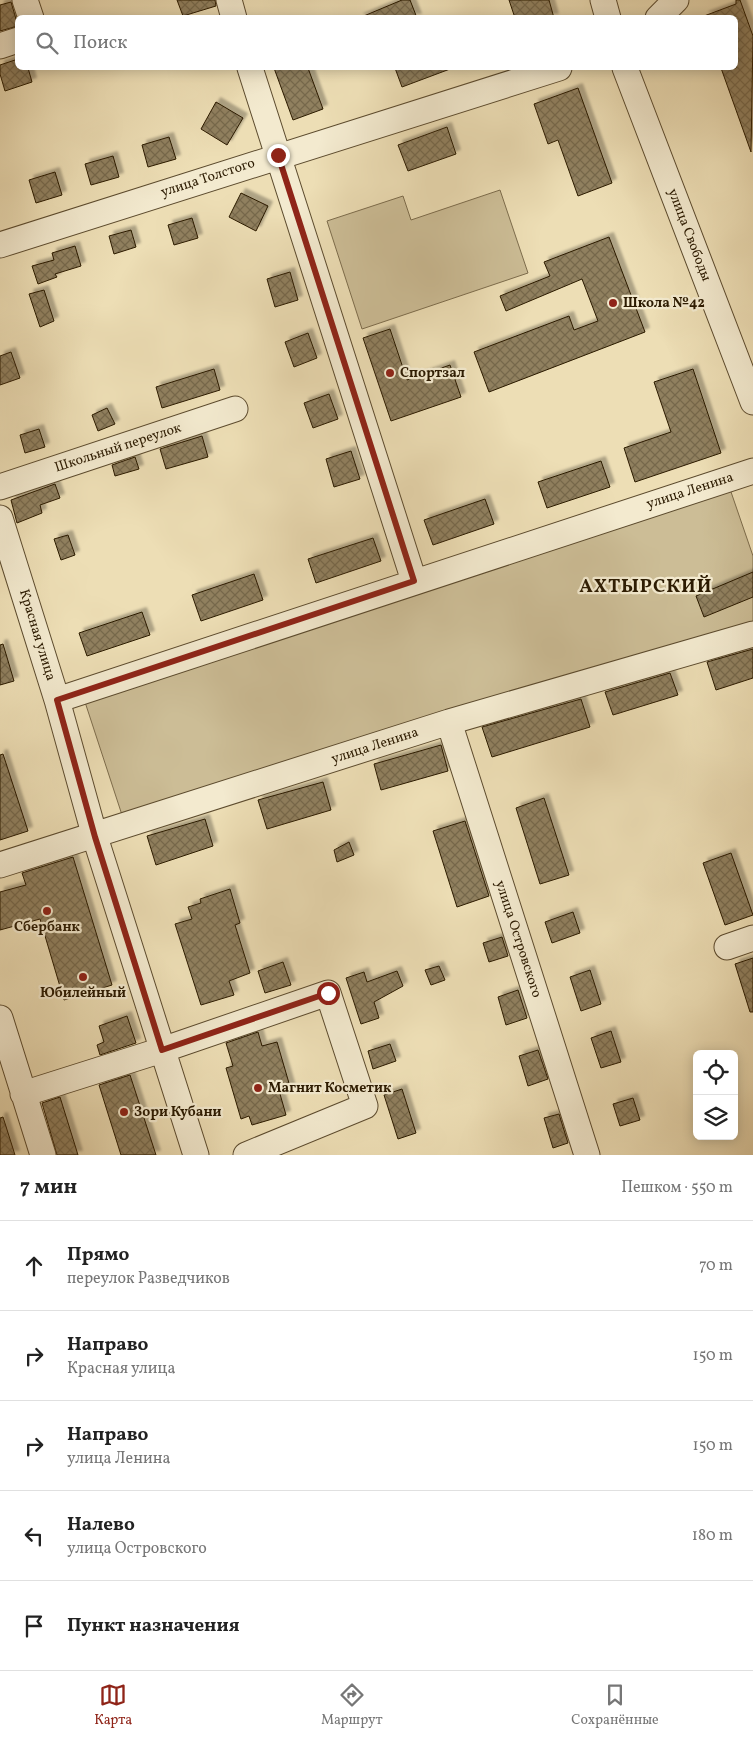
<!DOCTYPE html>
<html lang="ru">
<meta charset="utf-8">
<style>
body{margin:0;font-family:Vollkorn,serif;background:#f2f2f2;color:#222}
.controls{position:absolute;right:15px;bottom:15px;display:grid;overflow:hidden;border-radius:8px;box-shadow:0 2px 12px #0003}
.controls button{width:45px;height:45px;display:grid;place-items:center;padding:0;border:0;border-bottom:1px solid #e0e0e0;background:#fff;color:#222;font:25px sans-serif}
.stop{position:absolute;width:15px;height:15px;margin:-11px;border:4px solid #8f2418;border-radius:50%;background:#fff}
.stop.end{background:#8f2418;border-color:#fff;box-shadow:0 1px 5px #0008}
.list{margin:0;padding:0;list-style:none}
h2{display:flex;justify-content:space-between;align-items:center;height:65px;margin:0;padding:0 20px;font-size:21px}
h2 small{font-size:16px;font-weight:400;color:#767676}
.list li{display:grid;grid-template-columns:32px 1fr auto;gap:15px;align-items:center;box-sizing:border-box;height:90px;padding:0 20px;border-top:1px solid #e0e0e0}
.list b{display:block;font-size:19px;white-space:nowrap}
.list p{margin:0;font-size:16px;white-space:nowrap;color:#767676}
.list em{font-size:16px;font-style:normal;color:#767676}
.icon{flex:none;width:28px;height:28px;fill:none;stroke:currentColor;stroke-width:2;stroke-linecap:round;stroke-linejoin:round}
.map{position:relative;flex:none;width:753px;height:1155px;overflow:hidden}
.search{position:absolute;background:#fff;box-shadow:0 2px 12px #0003;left:15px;right:15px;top:15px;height:55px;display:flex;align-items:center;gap:12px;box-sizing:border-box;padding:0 18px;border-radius:8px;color:#767676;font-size:19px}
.sheet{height:515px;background:#fff}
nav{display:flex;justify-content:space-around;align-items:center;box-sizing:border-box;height:70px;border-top:1px solid #e0e0e0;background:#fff;font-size:14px;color:#767676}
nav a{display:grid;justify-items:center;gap:2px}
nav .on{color:#8f2418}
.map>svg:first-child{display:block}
</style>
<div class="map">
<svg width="753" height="1155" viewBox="0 0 753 1155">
<defs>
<pattern id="building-cross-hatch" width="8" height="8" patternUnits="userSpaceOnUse" patternTransform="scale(1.25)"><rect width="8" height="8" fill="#90805f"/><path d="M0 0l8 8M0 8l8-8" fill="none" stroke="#76684c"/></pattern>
<filter id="shadow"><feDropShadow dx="4.5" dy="-4.5" stdDeviation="1" flood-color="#0004"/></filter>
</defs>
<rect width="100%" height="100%" fill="#eddeb5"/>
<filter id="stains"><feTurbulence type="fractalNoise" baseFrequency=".004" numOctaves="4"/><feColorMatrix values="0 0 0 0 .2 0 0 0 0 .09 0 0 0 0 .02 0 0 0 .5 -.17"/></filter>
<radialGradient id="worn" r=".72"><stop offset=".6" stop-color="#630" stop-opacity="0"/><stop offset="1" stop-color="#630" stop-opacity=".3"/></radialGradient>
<path fill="#ccbd96" stroke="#7c6c4c" d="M 500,190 L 528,273 L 362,329 L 327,221 L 403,196 L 411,220 Z
M 730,489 L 753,556 L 753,624 L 123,818 L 84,699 Z"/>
<path fill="url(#building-cross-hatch)" stroke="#2b1a01" filter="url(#shadow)" d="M 177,0 L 215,0 L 216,6 L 183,16 Z
M 402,0 L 410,0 L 417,18 L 359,18 Z
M 509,0 L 549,0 L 554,18 L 515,18 Z
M 736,0 L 740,0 L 753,36 L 751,152 L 721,68 L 736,68 L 736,18 L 704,16 L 736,4 Z
M 11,2 L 18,26 L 0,31 L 0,5 Z
M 18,59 L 18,68 L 28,68 L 32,82 L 5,91 L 0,74 L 0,65 Z
M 274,68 L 308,68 L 323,109 L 293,120 Z
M 395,68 L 450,68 L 450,69 L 402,87 Z
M 578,88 L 612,183 L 578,196 L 558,140 L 548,144 L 534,104 Z
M 216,102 L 243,118 L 227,145 L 201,129 Z
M 447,127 L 456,154 L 408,171 L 398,145 Z
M 169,137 L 176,159 L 148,167 L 142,145 Z
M 113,156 L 119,177 L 91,185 L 85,164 Z
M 55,172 L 62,195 L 36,203 L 29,180 Z
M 241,193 L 268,206 L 256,231 L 229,217 Z
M 192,218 L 198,238 L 174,245 L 168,225 Z
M 131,230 L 136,247 L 114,254 L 109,236 Z
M 609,237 L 645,332 L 489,392 L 474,352 L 569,316 L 574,330 L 598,321 L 582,279 L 506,311 L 500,296 L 550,276 L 544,262 Z
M 75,246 L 81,266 L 55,274 L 57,277 L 38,284 L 32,266 L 54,260 L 52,253 Z
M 290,272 L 298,300 L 275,307 L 267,279 Z
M 44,290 L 54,321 L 40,327 L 29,294 Z
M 390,329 L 407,380 L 450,365 L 461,397 L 391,421 L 363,338 Z
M 308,333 L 317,358 L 294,367 L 285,342 Z
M 11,352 L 20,378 L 0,385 L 0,356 Z
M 214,369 L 220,390 L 162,408 L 156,387 Z
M 693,369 L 721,453 L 635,482 L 624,448 L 671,432 L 654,382 Z
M 329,394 L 338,419 L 313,428 L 304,403 Z
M 107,408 L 115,424 L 98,431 L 92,415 Z
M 39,429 L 45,447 L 25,453 L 20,435 Z
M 202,436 L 208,457 L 166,469 L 160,449 Z
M 351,451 L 360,479 L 334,487 L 326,459 Z
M 135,457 L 139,469 L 115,476 L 112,465 Z
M 601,461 L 610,487 L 547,508 L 538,482 Z
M 55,484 L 60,498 L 40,505 L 42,513 L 17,523 L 11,500 Z
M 485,499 L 494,524 L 433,545 L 424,520 Z
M 68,535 L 75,555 L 61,560 L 54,539 Z
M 373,538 L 381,561 L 316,583 L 308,559 Z
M 753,572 L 753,597 L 704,617 L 696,596 Z
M 254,574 L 263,600 L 201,621 L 192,595 Z
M 142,612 L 150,635 L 87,656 L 79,633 Z
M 3,644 L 14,681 L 0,685 L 0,645 Z
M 753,649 L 753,678 L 716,690 L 707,662 Z
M 670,673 L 678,695 L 613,715 L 605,692 Z
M 581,699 L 590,727 L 492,757 L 482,727 Z
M 441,745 L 448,771 L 381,790 L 374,764 Z
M 3,754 L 28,831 L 0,840 L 0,755 Z
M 323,782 L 331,810 L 267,829 L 258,800 Z
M 544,798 L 569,875 L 540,884 L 516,808 Z
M 205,819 L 213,846 L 156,865 L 147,836 Z
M 465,821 L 489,896 L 457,907 L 433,831 Z
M 349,842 L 354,855 L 337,862 L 334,850 Z
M 731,853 L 753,915 L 725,925 L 703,863 Z
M 73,857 L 112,985 L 64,1000 L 40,919 L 0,930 L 0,892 L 26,885 L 22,873 Z
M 230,889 L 240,923 L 235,925 L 250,973 L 229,981 L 234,995 L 201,1005 L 175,924 L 192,919 L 188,907 L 201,903 L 200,899 Z
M 573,912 L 580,933 L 552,943 L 545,922 Z
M 502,937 L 508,956 L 489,962 L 483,943 Z
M 753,958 L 753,1012 L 750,1012 L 735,964 Z
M 283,962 L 291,985 L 265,993 L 258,971 Z
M 439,966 L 445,980 L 431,985 L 425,970 Z
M 590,970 L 601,1004 L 581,1011 L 570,977 Z
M 397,971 L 403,986 L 374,1002 L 379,1018 L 361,1024 L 346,978 L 364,972 L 367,982 Z
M 518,990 L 527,1018 L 506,1025 L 498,997 Z
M 127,1016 L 136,1043 L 100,1055 L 97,1045 L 104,1042 L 99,1026 Z
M 611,1031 L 621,1062 L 601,1068 L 591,1038 Z
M 258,1032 L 262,1046 L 277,1042 L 291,1090 L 280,1094 L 286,1115 L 252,1125 L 249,1116 L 241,1119 L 226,1068 L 233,1066 L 226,1043 Z
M 390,1044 L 396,1061 L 373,1069 L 368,1051 Z
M 538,1050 L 548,1079 L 528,1086 L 519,1056 Z
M 130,1075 L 156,1155 L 121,1155 L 99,1085 Z
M 402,1089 L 416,1133 L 398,1139 L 384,1095 Z
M 60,1097 L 78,1155 L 57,1155 L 42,1103 Z
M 633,1098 L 640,1120 L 620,1126 L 613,1104 Z
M 559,1114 L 568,1143 L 553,1148 L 544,1118 Z
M 3,1117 L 15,1155 L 0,1155 L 0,1118 Z"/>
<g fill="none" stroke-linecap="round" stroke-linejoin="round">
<g stroke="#5c4b2e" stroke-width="27">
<path id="minor" d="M 25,0 L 31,18
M 229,0 L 234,18
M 603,0 L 608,18
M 658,18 L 676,0
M 0,46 L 18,40
M 250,68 L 414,581
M 625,68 L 753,402
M 0,245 L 559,68
M 0,487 L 235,409
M 0,518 L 57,700 L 95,837 L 196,1155
M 57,700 L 753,471
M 449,722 L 587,1155
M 0,865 L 449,722 L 753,634
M 727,947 L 753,938
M 0,1018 L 43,1155
M 23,1094 L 162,1050 L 328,993 L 365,1106 L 246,1155"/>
</g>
<use href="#minor" stroke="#f3eacf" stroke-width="25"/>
</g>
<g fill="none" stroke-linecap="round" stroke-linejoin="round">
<path stroke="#8f2418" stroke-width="6" d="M 278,155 L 414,581 L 57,700 L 95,837 L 162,1050 L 328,993"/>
</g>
<g fill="#8f2418" stroke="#f3eacf" stroke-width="2">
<circle cx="613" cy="303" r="5"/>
<circle cx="390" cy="373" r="5"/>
<circle cx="47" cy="911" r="5"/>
<circle cx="83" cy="977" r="5"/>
<circle cx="258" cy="1088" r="5"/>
<circle cx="124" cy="1112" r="5"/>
</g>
<g text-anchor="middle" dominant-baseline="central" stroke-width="4.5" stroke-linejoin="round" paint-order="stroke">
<g font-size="14" fill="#2b1a01" stroke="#f3eacf">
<text transform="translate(208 178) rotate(-18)">улица Толстого</text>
<text transform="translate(689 235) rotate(69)">улица Свободы</text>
<text transform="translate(118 448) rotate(-18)">Школьный переулок</text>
<text transform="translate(690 491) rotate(-18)">улица Ленина</text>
<text transform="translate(37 635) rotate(73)">Красная улица</text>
<text transform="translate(375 746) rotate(-18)">улица Ленина</text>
<text transform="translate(518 939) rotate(72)">улица Островского</text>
</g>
<g font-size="14" font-weight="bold" fill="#2b1a01" stroke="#f3eacf" text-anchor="start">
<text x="623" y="303">Школа №42</text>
<text x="400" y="373">Спортзал</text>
<text x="47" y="927" text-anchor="middle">Сбербанк</text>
<text x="83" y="993" text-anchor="middle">Юбилейный</text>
<text x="268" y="1088">Магнит Косметик</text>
<text x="134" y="1112">Зори Кубани</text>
</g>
<g font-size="19" font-weight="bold" letter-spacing="1" fill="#2b1a01" stroke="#f3eacf">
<text x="646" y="587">АХТЫРСКИЙ</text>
</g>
</g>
<rect width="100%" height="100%" filter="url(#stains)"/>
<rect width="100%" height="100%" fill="url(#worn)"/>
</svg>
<div class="controls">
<button><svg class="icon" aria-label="locate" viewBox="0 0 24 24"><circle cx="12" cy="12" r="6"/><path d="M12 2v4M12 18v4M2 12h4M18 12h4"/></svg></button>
<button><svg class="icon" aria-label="layers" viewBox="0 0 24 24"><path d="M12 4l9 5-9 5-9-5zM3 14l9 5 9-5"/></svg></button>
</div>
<div class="stop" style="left:328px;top:993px"></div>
<div class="stop end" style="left:278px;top:155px"></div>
<div class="search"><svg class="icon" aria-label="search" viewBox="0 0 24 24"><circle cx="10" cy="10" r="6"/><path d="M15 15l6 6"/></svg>Поиск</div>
</div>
<section class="sheet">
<h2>7 мин<small>Пешком · 550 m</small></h2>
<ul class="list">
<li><svg class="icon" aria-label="ahead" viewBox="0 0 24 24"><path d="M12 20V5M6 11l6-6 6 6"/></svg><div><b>Прямо</b><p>переулок Разведчиков</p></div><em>70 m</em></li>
<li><svg class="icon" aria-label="right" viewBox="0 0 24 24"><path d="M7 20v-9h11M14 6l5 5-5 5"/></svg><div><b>Направо</b><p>Красная улица</p></div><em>150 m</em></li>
<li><svg class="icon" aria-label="right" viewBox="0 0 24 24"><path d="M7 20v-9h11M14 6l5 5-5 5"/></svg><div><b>Направо</b><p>улица Ленина</p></div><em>150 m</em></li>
<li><svg class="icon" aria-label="left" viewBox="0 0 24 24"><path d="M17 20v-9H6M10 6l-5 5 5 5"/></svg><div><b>Налево</b><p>улица Островского</p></div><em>180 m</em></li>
<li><svg class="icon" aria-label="arrive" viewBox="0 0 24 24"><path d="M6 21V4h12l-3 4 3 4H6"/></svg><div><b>Пункт назначения</b></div></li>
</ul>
</section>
<nav>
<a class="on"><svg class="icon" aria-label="map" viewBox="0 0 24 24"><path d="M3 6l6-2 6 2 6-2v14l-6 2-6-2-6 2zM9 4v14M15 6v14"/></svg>Карта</a>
<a><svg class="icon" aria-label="directions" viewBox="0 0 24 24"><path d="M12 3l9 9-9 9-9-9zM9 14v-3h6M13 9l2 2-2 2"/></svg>Маршрут</a>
<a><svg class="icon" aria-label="saved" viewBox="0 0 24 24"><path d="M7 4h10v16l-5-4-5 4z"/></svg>Сохранённые</a>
</nav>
